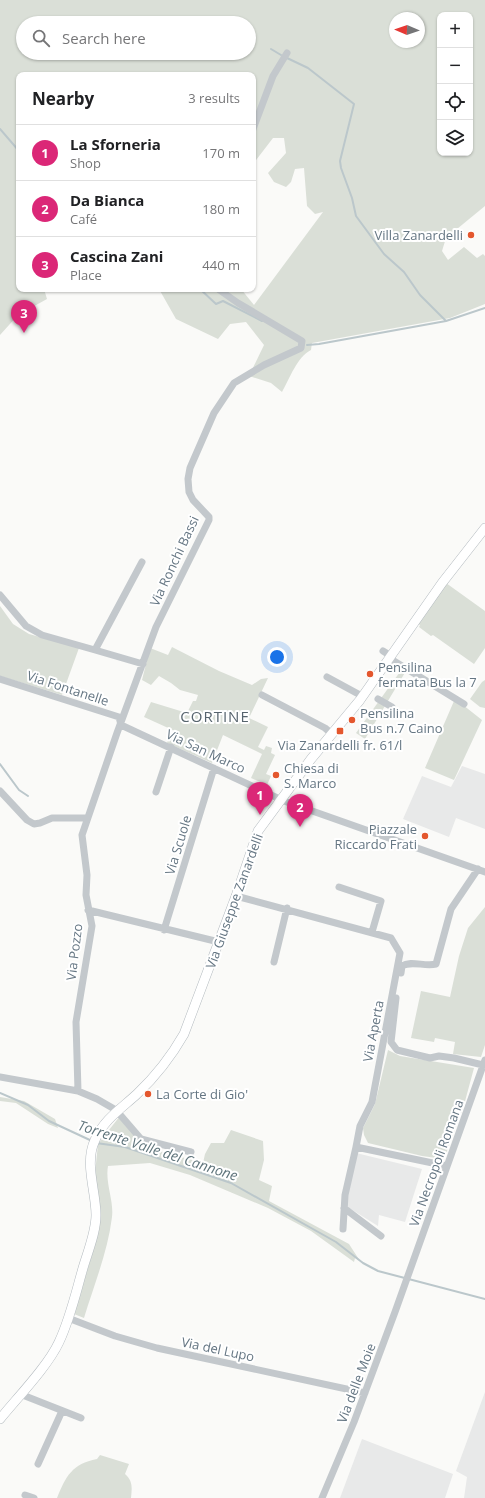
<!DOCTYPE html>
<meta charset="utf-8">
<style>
body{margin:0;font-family:"Open Sans",sans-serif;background:#f6f6f6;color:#202124}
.controls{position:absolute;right:12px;top:12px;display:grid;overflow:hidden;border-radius:8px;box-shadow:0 1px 3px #0004}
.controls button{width:36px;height:36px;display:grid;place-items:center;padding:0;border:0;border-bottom:1px solid #e0e0e0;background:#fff;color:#202124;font:20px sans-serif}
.compass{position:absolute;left:389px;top:12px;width:36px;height:36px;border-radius:50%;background:#fff;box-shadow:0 1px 3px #0004;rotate:272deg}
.you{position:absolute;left:277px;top:657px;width:14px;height:14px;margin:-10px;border:3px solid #fff;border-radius:50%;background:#1a73e8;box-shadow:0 0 0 6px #1a73e833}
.badge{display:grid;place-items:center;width:26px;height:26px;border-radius:50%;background:#db2777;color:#fff;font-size:13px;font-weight:700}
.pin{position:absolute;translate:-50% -33px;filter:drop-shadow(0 1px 2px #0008)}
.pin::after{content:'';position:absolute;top:21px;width:14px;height:12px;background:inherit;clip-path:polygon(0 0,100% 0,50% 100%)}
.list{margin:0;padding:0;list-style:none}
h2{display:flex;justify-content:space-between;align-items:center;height:52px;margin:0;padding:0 16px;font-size:17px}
h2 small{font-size:13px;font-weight:400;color:#757577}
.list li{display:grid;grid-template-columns:26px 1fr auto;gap:12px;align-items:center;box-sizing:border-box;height:56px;padding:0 16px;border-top:1px solid #e0e0e0}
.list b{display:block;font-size:15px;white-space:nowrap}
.list p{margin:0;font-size:13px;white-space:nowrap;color:#757577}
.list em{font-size:13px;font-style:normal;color:#757577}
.icon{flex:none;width:22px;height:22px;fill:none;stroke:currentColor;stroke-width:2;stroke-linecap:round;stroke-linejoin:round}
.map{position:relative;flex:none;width:485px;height:1498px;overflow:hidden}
.search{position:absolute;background:#fff;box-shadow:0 1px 3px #0004;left:16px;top:16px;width:240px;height:44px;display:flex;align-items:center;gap:10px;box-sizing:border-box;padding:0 14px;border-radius:22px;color:#757577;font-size:15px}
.panel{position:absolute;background:#fff;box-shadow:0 1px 3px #0004;left:16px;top:72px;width:240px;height:220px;border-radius:8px}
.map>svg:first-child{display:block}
</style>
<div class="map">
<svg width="485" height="1498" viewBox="0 0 485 1498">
<rect width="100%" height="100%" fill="#fafaf8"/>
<path fill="#e8e9e9" d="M 462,766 L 485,774 L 485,829 L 456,818 L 449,837 L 403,819 L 422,776 L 451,787 Z
M 356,1153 L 422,1169 L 405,1222 L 379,1215 L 378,1226 L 346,1206 Z
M 485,1392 L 485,1498 L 464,1498 L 467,1477 L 456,1471 Z
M 362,1439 L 453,1474 L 445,1498 L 340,1498 Z"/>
<path fill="#dadfd7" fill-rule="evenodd" d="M 0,0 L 485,0 L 485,206 L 446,238 L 442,251 L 448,260 L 464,247 L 477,258 L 483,254 L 485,256 L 485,304 L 450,318 L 312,343 L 311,350 C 297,357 290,378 282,392 L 271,383 L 249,376 L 264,345 L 246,322 L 230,324 L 218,339 L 176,319 L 159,289 L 241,289 L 254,305 L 323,212 L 315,214 L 307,206 L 304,168 L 295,169 L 291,182 L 286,187 L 274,182 L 268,173 L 286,153 L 284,138 L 273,138 L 253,164 L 253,75 L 19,75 L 19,289 L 44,289 L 47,299 L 18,315 L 0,335 ZM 440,15 L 470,15 L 470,153 L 440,153 ZM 395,18 L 419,18 L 419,42 L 395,42 ZM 23,23 L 249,23 L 249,53 L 23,53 Z
M 446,583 L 485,611 L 485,648 L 474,664 L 433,635 L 431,636 L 419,627 L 420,625 L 417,623 Z
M 0,606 L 13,624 L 29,634 L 79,648 L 62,695 L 0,676 Z
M 172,647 L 219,671 L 252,685 L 261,679 L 268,678 L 249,718 L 268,727 L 258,747 L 264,750 L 266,746 L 272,748 L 271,753 L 275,755 L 266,774 L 271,776 L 267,785 L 251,778 L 262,754 L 223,735 L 212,763 L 167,743 L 170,736 L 175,738 L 177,732 L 144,717 L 151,702 L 187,713 L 193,701 L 196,701 L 198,695 L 180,690 L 171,683 L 159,676 L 151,685 L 142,680 L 150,648 L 168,655 Z
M 402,669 L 406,671 L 365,739 L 356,733 Z
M 485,680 L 485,708 L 480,707 L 470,699 L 482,682 Z
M 454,701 L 463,705 L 482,720 L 454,780 L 425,768 Z
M 485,907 L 485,1045 L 481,1057 L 453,1054 L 455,1042 L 435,1038 L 434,1042 L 411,1038 L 421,991 L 450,997 L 459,956 L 468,928 Z
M 388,1050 L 400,1056 L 474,1068 L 464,1105 L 444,1159 L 422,1156 L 368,1143 L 364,1135 L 363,1128 L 375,1104 Z
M 0,1097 L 24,1101 L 55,1119 L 58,1128 L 48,1124 L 16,1103 L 0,1101 Z
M 120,1116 L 139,1139 L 141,1146 L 203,1163 L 205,1154 L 211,1143 L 224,1143 L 231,1130 L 263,1141 L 264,1160 L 259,1180 L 272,1186 L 269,1201 L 349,1244 L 360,1261 L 355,1258 L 354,1262 L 311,1231 L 268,1208 L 190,1175 L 150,1163 L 108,1166 C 105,1183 114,1200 112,1217 C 108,1251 94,1285 84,1318 L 74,1314 L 98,1235 L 101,1213 L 95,1173 L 98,1144 Z
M 100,1455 L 129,1464 L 125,1474 C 133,1481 132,1488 131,1498 L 57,1498 C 66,1476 72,1464 97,1459 Z"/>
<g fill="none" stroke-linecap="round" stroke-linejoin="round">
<path stroke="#bbc7cb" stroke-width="2" d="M 271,49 L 281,55
M 287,58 L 308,68 L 354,104 L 340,161 L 341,168 L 352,198 L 356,216 L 384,254 L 404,272 L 420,295 L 446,321 L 485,308
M 0,129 L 19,151
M 200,289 L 216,304 L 223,301 L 262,321
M 307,345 L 319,344 L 446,321
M 0,764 L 19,790 L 28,796
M 0,1093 L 28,1105 L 49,1121 L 92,1141
M 96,1143 L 125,1147 L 231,1183 L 336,1242 L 363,1263 L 378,1271 L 485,1299"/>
<g stroke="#b3babf" stroke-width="10">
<path id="secondary" d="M 0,1419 C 17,1398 48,1366 59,1342 C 70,1319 76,1292 83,1268 C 88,1251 96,1232 96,1215 C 96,1191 84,1163 95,1140 C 104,1119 122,1108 137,1094 C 155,1077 172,1055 184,1034 L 236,896 L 258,831 L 311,759 L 360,700 L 442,583 L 485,528"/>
</g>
<path stroke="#c3c8cc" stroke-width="7" d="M 253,129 L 273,76 L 287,53
M 142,562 L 95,650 L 143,664
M 0,595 L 26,626 L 42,635 L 95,650
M 383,651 L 391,656
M 389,658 L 464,704
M 327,677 L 362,696
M 0,679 L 119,717 L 121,725
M 262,695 L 325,728 L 332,734
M 378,699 L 392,707
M 121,725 L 284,801 L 485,872
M 0,791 L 27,820 L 34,824 L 40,823 L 52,818 L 87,818
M 156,792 L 171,747
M 339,887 L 381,901 L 372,932
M 236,896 L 391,938 L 400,953 L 372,1102 L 360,1126 L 356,1147 L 447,1166
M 88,910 L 219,942
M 164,930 L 214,768
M 274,962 L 287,908
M 401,973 L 402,966 C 411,960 425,967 436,964 L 451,909 L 478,869
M 396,998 L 391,1042 L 397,1050 L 430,1058 L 439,1056 L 454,1058 L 483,1065
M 0,1077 L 78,1091 L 97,1099 L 116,1110 L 141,1139 L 191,1152
M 78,1091 L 76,1022 L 92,926 L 86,895 L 87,875 L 82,835 L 117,733 L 156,627 L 209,520 L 209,517 L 193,500 L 189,492 L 188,479 L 190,468 L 214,413 L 234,383 L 264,365 L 301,348 L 302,341 L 238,303 L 218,289
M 344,1208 L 381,1236
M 343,1229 L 345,1195 L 356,1147
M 68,1318 L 115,1336 L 157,1348 L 365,1393
M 20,1394 L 81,1418
M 38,1464 L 62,1411
M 25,1495 L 34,1498
M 322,1498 L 354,1422 L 395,1312 L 485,1060"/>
<use href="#secondary" stroke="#fff" stroke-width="9"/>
</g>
<g fill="#e4572e" stroke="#fff" stroke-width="1.5">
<circle cx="471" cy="235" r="4"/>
<circle cx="370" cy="674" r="4"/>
<circle cx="352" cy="720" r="4"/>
<rect x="336" y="727" width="8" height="8" rx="2"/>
<circle cx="276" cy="775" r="4"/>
<circle cx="425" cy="836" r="4"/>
<circle cx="148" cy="1094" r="4"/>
</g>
<g text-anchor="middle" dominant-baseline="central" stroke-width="4" stroke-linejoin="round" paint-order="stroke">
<g font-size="13" fill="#657683" stroke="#fff" text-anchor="start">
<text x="463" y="235" text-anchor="end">Villa Zanardelli</text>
<text x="378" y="667">Pensilina<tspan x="378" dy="15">fermata Bus la 7</tspan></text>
<text x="360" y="713">Pensilina<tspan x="360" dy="15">Bus n.7 Caino</tspan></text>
<text x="340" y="745" text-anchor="middle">Via Zanardelli fr. 61/l</text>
<text x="284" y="768">Chiesa di<tspan x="284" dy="15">S. Marco</tspan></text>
<text x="417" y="829" text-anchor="end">Piazzale<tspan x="417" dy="15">Riccardo Frati</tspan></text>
<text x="156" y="1094">La Corte di Gio'</text>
</g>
<g font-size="13" fill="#657683" stroke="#fff">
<text transform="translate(174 561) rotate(-65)">Via Ronchi Bassi</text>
<text transform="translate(68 688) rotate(18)">Via Fontanelle</text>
<text transform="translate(206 751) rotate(25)">Via San Marco</text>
<text transform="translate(178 845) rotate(-73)">Via Scuole</text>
<text transform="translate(234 901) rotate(-70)">Via Giuseppe Zanardelli</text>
<text transform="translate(74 952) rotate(-83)">Via Pozzo</text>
<text transform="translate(373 1031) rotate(-79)">Via Aperta</text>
<text transform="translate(436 1163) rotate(-70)">Via Necropoli Romana</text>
<text transform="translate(218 1349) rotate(12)">Via del Lupo</text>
<text transform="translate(356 1383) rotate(-69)">Via delle Moie</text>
</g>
<g font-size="14" font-style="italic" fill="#60757c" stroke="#fff">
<text transform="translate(158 1150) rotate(18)">Torrente Valle del Cannone</text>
</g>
<g font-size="15" letter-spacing="1" fill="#57646e" stroke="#fff">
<text x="215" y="716">CORTINE</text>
</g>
</g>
</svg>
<div class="controls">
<button>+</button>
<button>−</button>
<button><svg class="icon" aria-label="locate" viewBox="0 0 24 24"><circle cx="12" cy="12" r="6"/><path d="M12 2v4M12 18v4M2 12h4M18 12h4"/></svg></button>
<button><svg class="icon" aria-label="layers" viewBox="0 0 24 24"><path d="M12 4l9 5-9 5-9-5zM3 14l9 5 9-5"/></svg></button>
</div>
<svg class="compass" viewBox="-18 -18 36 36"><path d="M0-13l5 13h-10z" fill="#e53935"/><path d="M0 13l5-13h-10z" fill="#757577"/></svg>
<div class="you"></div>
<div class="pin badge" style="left:260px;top:815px">1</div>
<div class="pin badge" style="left:300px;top:827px">2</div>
<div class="pin badge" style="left:24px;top:333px">3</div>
<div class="search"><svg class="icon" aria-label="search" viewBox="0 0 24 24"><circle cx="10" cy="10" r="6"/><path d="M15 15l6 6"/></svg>Search here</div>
<section class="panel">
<h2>Nearby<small>3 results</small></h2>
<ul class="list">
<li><span class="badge">1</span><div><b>La Sforneria</b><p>Shop</p></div><em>170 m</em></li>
<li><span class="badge">2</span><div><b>Da Bianca</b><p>Café</p></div><em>180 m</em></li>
<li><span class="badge">3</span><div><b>Cascina Zani</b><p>Place</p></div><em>440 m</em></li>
</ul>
</section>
</div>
